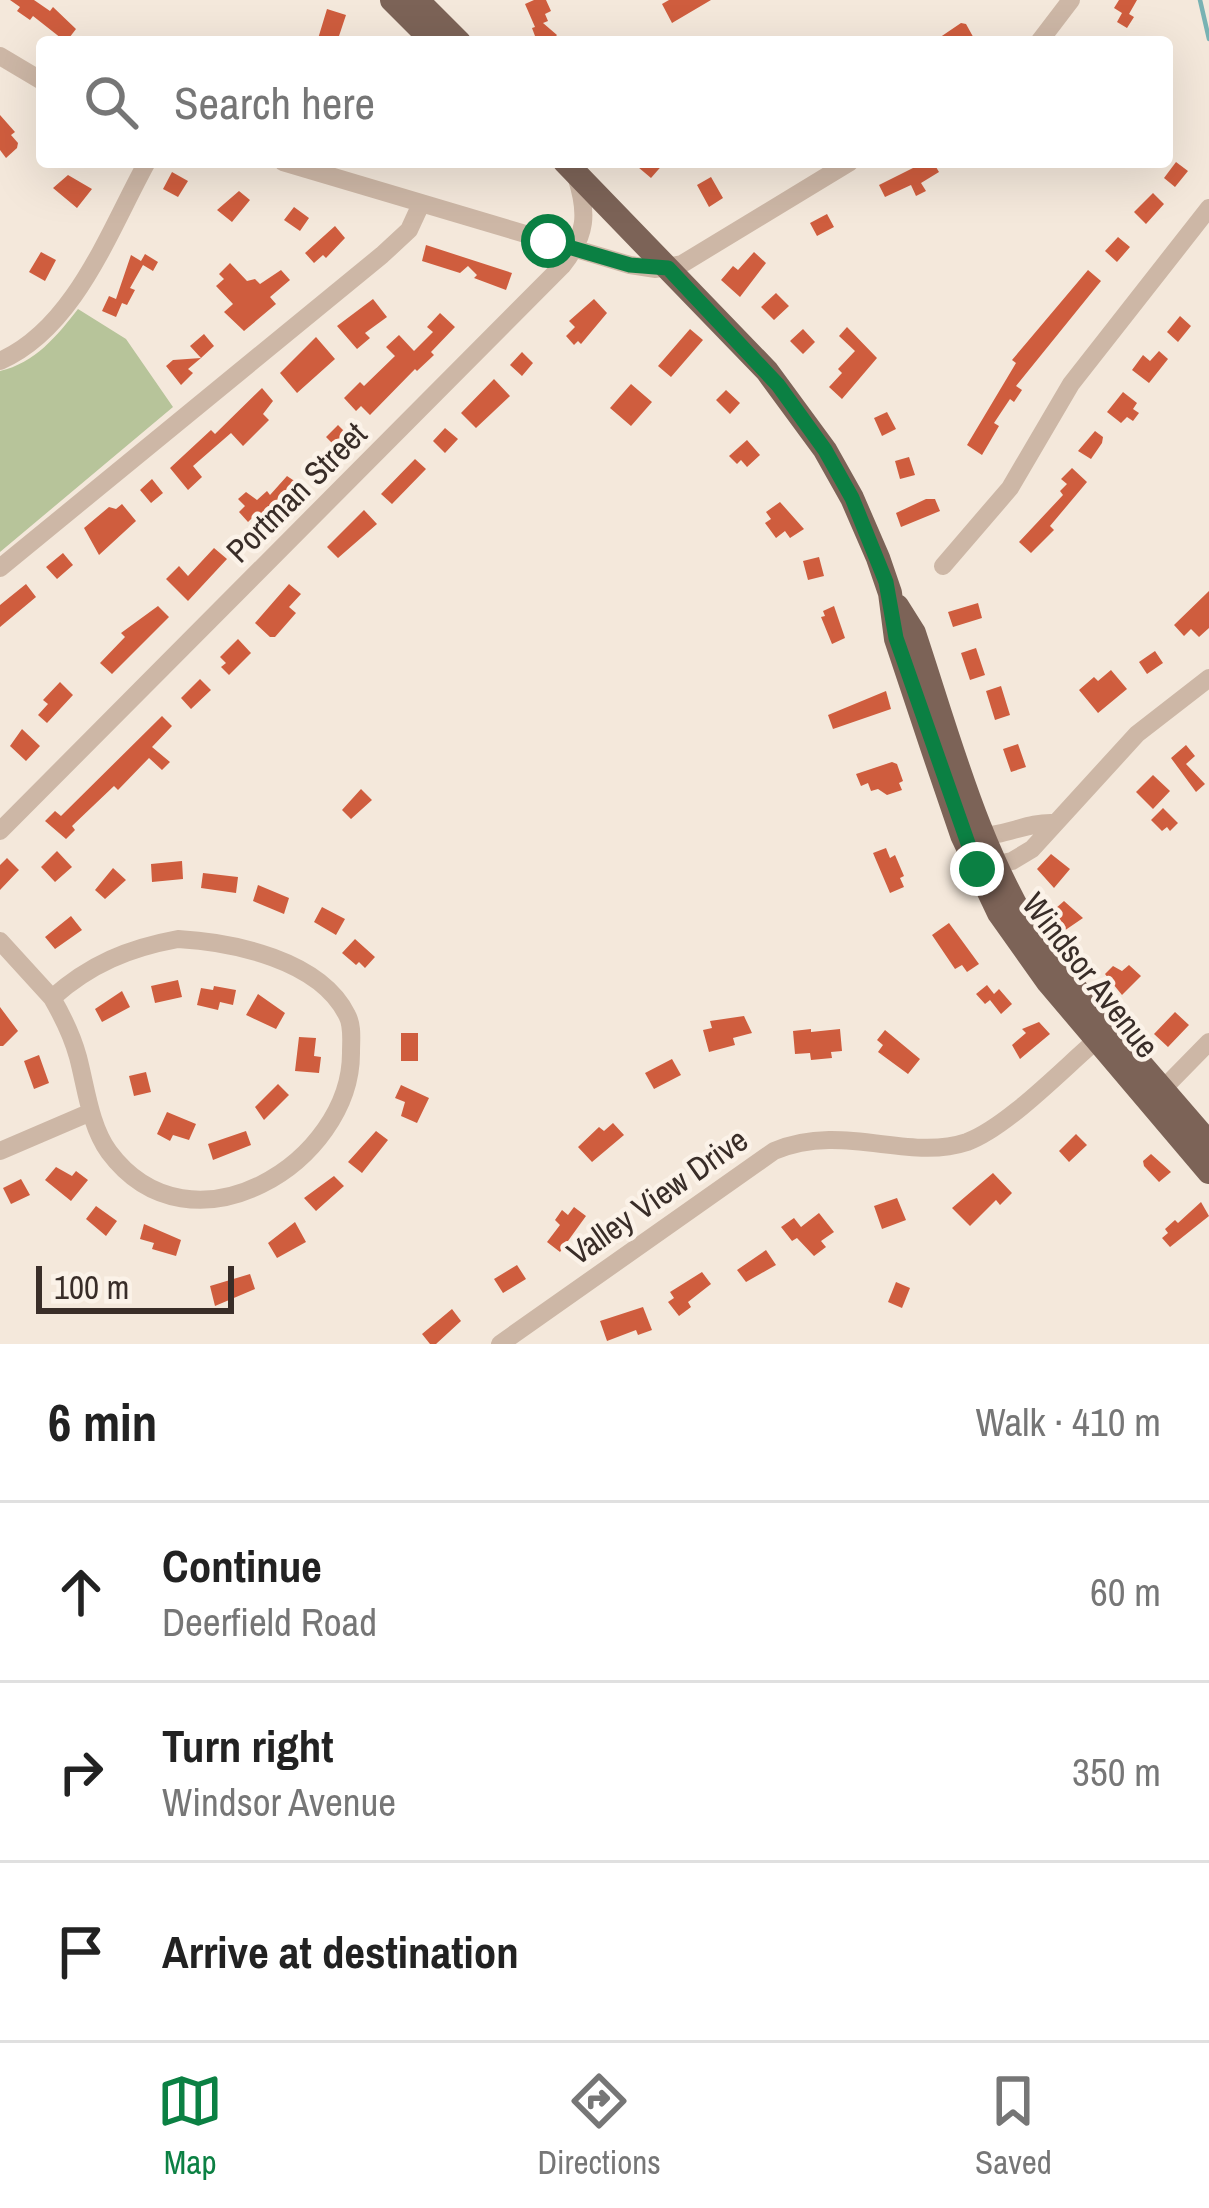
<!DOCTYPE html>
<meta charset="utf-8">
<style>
body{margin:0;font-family:"Archivo Narrow",sans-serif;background:#f6f6f6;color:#222}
.scale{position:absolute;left:36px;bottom:30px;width:198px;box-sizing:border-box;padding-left:12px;border:6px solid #392d28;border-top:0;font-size:33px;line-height:42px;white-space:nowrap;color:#392d28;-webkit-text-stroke:9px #fbf2e8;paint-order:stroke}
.stop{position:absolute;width:36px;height:36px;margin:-27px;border:9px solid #0b8043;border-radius:50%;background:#fff}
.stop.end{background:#0b8043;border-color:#fff;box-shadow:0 3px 12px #0008}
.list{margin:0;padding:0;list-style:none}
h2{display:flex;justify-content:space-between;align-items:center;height:156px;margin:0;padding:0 48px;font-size:51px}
h2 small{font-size:39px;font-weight:400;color:#767676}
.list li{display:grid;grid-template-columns:78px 1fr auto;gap:36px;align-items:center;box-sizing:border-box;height:180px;padding:0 48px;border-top:3px solid #e0e0e0}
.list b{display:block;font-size:45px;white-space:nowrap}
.list p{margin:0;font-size:39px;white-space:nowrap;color:#767676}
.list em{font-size:39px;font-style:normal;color:#767676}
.icon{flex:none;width:66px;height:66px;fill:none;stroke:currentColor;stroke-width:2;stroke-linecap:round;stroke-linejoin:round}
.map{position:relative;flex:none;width:1209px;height:1344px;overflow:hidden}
.search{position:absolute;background:#fff;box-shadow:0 12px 48px #0002;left:36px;right:36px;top:36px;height:132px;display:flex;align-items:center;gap:30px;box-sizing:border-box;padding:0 42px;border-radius:12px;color:#767676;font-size:45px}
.sheet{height:696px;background:#fff}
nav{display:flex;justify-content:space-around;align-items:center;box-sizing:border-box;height:168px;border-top:3px solid #e0e0e0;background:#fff;font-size:33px;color:#767676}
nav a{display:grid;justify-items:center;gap:6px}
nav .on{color:#0b8043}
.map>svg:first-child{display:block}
</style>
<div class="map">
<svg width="1209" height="1344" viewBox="0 0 1209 1344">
<rect width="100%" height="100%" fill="#f4e8db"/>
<path fill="#b7c49a" d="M 78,309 L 126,339 L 173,407 L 0,552 L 0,371 C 35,363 57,336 78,309 Z"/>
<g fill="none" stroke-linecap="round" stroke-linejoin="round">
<path stroke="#78b2b3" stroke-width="4.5" d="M 1200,0 L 1209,39"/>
</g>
<path fill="#cf5d3e" d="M 10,0 L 34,0 L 50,11 L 53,7 L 76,29 L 66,42 L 33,16 L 30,20 L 17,11 L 20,7 Z
M 534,0 L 546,0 L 551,11 L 545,14 L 548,21 L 543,23 L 557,35 L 551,42 L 541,42 L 535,36 L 532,28 L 535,27 L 525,4 Z
M 669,0 L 711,0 L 672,23 L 662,4 Z
M 1119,0 L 1137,0 L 1129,14 L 1134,17 L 1127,28 L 1117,22 L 1122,13 L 1114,8 Z
M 327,9 L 346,15 L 337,42 L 317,42 Z
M 961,23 L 966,24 L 976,42 L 933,42 Z
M 0,115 L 15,132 L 11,135 L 18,143 L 17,148 L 6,158 L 0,150 Z
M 632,162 L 665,162 L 651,178 Z
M 912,162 L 933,162 L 939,172 L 921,183 L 926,191 L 916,196 L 911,185 L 885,197 L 879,185 L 915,167 Z
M 1176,162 L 1188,171 L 1175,187 L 1164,178 Z
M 172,172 L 188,181 L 178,197 L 163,189 Z
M 68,175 L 92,189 L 77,208 L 53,188 Z
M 711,177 L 723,198 L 709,207 L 697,185 Z
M 239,191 L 250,200 L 232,222 L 217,210 Z
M 1153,193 L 1164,204 L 1146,224 L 1134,212 Z
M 294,207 L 309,218 L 300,231 L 284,220 Z
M 827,214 L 834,227 L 817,236 L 810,223 Z
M 335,226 L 345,238 L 326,258 L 323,255 L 314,263 L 305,253 Z
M 1118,237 L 1130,247 L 1117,262 L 1105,251 Z
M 426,245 L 512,273 L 506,290 L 474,278 L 477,275 L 468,266 L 460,273 L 422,261 Z
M 41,252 L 56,260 L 45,281 L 29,272 Z
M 754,252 L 766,263 L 740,297 L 721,280 L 733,266 L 738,270 Z
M 145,254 L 158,262 L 153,271 L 143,265 L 130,288 L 135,290 L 127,305 L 122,303 L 116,317 L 102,311 L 109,296 L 116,299 L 131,255 L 141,261 Z
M 230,263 L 247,281 L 255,279 L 260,284 L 281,270 L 290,280 L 270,297 L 276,304 L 244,331 L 224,312 L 233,304 L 216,286 L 224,279 L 219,274 Z
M 1088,270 L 1101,281 L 1016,386 L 1022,390 L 1014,402 L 1010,399 L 994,423 L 999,426 L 982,455 L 967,445 L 1016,363 L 1012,360 Z
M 776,293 L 789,306 L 774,320 L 761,307 Z
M 373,299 L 387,317 L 365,333 L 370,338 L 357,349 L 337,326 Z
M 594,299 L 607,313 L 581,344 L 578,341 L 574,345 L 566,336 L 575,327 L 569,321 Z
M 440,313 L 455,327 L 431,352 L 434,355 L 417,371 L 415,369 L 370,415 L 361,406 L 356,411 L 344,398 L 360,382 L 364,386 L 395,356 L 386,347 L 399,335 L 414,351 L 433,332 L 427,327 Z
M 1180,316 L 1191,326 L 1178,342 L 1167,332 Z
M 847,327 L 877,358 L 842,399 L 829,387 L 842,373 L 838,369 L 855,351 L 839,336 Z
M 690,329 L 703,340 L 671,377 L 658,366 Z
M 803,329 L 815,342 L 803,354 L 790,341 Z
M 204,334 L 214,346 L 201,358 L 190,346 Z
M 316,337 L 335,359 L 297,393 L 280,373 Z
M 1159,351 L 1168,359 L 1149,383 L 1132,370 L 1143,355 L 1150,361 Z
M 522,352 L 533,363 L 522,376 L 510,365 Z
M 201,358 L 188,369 L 193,373 L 181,385 L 166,366 L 173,360 Z
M 494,379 L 510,396 L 476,428 L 461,413 Z
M 631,384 L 652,402 L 631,426 L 610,408 Z
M 262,388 L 273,401 L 263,414 L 269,420 L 243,446 L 231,433 L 193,466 L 202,477 L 188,490 L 170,468 L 211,430 L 215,434 Z
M 726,390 L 740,403 L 730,414 L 716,400 Z
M 1123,392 L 1137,403 L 1133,409 L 1139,413 L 1133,421 L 1127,417 L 1121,423 L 1107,412 Z
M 887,412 L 896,429 L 882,436 L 874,418 Z
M 338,425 L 351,438 L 339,450 L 326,437 Z
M 445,428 L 458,439 L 445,453 L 433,441 Z
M 1095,431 L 1103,437 L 1102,443 L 1091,459 L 1078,451 Z
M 747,440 L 760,455 L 747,467 L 741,460 L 737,464 L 729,456 Z
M 909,457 L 915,475 L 900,479 L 895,461 Z
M 415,459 L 426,469 L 392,504 L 381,494 Z
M 1072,468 L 1087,482 L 1050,526 L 1054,530 L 1031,553 L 1019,542 L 1063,495 L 1060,491 L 1067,484 L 1061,479 Z
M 287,476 L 302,486 L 291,497 L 288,495 L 261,524 L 254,516 L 248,522 L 239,512 L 245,506 L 238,499 L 246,492 L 257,500 L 267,491 L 270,495 Z
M 152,479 L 163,493 L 151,503 L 140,490 Z
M 926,499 L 935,499 L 940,511 L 901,527 L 896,513 Z
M 780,502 L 804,529 L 790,538 L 785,531 L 776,538 L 765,523 L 771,519 L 766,512 Z
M 122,504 L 136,521 L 99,555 L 84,528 L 109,507 L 116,509 Z
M 364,510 L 377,524 L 338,558 L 327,547 Z
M 214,548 L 227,559 L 188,601 L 166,579 L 179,566 L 188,576 Z
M 63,553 L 73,565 L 57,579 L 46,567 Z
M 819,557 L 824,576 L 808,580 L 803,561 Z
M 26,584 L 36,597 L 0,627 L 0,605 Z
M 289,584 L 301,594 L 289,607 L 296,613 L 275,637 L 270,637 L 255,623 Z
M 1209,591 L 1209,628 L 1199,637 L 1191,629 L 1184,636 L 1174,625 Z
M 978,603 L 982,618 L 953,627 L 948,612 Z
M 158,606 L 169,617 L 112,674 L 100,663 L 125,637 L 121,633 Z
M 834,606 L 845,638 L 832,644 L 821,617 L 825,616 L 823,611 Z
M 238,639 L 251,653 L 229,675 L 221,667 L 226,663 L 220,657 Z
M 976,648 L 985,675 L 970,680 L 961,653 Z
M 1155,651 L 1163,663 L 1147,674 L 1139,662 Z
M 1111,670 L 1127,689 L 1098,713 L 1079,690 L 1094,677 L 1098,681 Z
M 200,679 L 211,690 L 191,709 L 181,698 Z
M 60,682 L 73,695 L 47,723 L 38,715 L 48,704 L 43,700 Z
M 1001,686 L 1010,715 L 995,720 L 986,691 Z
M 886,691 L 891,709 L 833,729 L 828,715 Z
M 162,716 L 172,726 L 152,747 L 170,762 L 162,770 L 149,758 L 118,790 L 114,786 L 72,826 L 75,830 L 66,839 L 45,821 L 55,811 L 61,816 Z
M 22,729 L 40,746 L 26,761 L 10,746 Z
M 1018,744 L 1026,767 L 1011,772 L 1003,749 Z
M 1186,745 L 1195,756 L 1186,764 L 1205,784 L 1196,792 L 1171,758 Z
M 892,762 L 897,764 L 903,781 L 899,783 L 902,790 L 887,795 L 878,789 L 871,791 L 868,783 L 861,786 L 856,774 Z
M 1153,775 L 1170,791 L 1153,809 L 1136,792 Z
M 361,789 L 372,800 L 351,819 L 342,810 Z
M 1163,808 L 1178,823 L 1170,831 L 1167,827 L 1162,831 L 1151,820 Z
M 886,848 L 890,858 L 895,855 L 904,876 L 900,878 L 904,887 L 890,893 L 873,853 Z
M 57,851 L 72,867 L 55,882 L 41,867 Z
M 1051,854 L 1070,869 L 1054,888 L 1037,869 Z
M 7,858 L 19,870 L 0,890 L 0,865 Z
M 182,861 L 183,879 L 152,882 L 151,864 Z
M 113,868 L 126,880 L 105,899 L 95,890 Z
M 203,873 L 238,877 L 236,893 L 201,888 Z
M 258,885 L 289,898 L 284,914 L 253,901 Z
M 1064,901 L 1083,918 L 1061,933 L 1046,917 Z
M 322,907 L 345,919 L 336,935 L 314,922 Z
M 71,916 L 82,930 L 55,949 L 45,937 Z
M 949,923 L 979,964 L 967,972 L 962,965 L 955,969 L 932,935 Z
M 355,939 L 375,957 L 365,968 L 359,962 L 356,965 L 342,953 Z
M 1129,965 L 1141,976 L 1122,995 L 1105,974 L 1113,966 L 1122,971 Z
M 178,980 L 182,997 L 155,1003 L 151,986 Z
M 987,985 L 994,994 L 999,989 L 1012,1004 L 1001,1014 L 990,1000 L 985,1004 L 976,994 Z
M 214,986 L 236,990 L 233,1005 L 220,1002 L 218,1010 L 197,1005 L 201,988 L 213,990 Z
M 122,991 L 130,1007 L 102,1022 L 95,1009 Z
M 258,994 L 285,1013 L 276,1029 L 246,1015 Z
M 0,1007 L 18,1031 L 3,1046 L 0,1046 Z
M 1175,1012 L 1189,1025 L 1168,1047 L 1154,1034 Z
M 744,1016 L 752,1033 L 733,1038 L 735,1045 L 709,1052 L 703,1030 L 712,1028 L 710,1021 Z
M 1039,1022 L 1050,1034 L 1020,1059 L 1012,1045 L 1026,1033 L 1022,1029 Z
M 811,1029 L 811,1032 L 840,1029 L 842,1051 L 831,1052 L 832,1058 L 811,1060 L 810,1053 L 795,1054 L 793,1031 Z
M 885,1030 L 920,1059 L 908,1074 L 878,1052 L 883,1045 L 877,1040 Z
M 401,1033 L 418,1033 L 418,1061 L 401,1061 Z
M 299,1037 L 316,1038 L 314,1056 L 321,1057 L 319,1073 L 295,1071 Z
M 39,1055 L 49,1083 L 34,1089 L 24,1061 Z
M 672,1059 L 681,1075 L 654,1089 L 645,1073 Z
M 146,1072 L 151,1092 L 134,1096 L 129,1076 Z
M 278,1084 L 289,1095 L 264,1120 L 255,1107 Z
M 401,1085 L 429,1098 L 417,1123 L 401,1116 L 405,1102 L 395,1098 Z
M 167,1112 L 196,1124 L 189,1140 L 173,1135 L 170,1141 L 157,1134 Z
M 613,1123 L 624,1135 L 592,1162 L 578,1147 L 599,1127 L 604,1131 Z
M 246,1131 L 251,1145 L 213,1160 L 208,1144 Z
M 376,1131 L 388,1140 L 362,1173 L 348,1162 Z
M 1076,1134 L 1087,1145 L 1069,1162 L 1059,1151 Z
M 1151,1154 L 1171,1172 L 1159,1182 L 1144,1166 L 1143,1161 Z
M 56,1167 L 72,1176 L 76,1171 L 88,1180 L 71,1201 L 45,1180 Z
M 993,1173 L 1012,1193 L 1000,1205 L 996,1200 L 970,1226 L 952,1208 Z
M 334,1176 L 344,1186 L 316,1211 L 304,1198 Z
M 21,1179 L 30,1195 L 11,1204 L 3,1188 Z
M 897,1198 L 906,1220 L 882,1229 L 874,1206 Z
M 1201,1202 L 1209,1216 L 1170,1247 L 1162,1238 L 1168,1233 L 1165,1229 L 1175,1220 L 1178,1223 Z
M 96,1206 L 117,1221 L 106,1236 L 86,1219 Z
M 574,1207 L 586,1216 L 560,1252 L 547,1242 L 560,1225 L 555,1220 L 562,1210 L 568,1215 Z
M 819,1213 L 834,1232 L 821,1241 L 826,1247 L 814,1256 L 797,1238 L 792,1241 L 781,1227 L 794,1218 L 801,1227 Z
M 295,1222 L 306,1242 L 277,1258 L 268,1243 Z
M 144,1224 L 181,1240 L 176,1256 L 152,1249 L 154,1243 L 140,1239 Z
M 766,1250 L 776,1265 L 746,1282 L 737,1270 Z
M 517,1265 L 526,1279 L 503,1293 L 494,1279 Z
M 702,1272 L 711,1284 L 688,1302 L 691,1307 L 679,1316 L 668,1302 L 674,1298 L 670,1292 Z
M 250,1274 L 255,1289 L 215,1306 L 210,1286 Z
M 896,1282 L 910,1288 L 902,1308 L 888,1302 Z
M 643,1307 L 652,1330 L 638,1335 L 636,1330 L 607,1341 L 600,1321 Z
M 452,1309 L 461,1321 L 436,1344 L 430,1344 L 422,1334 Z"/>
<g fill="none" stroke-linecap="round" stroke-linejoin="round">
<path stroke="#cdb7a6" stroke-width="18" d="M 1039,42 L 1071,0
M 0,56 L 42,81
M 283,162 L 630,265 L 656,269 L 682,264 L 850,162
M 0,361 C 75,328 109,231 147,162
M 943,566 L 1010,488 L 1071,384 L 1209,208
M 0,568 L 382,255 L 409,230 L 421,204
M 0,831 L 562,266 C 587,235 588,213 576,176
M 976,836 C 1004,837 1027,822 1053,823
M 988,866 L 1012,861 L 1032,849 L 1137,734 L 1209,678
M 178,939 C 233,942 320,960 347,1015 C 353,1026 351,1040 351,1052 C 352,1162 191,1262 109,1152 C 90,1126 86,1087 78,1057 C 72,1035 63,1017 52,998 C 90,964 129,948 178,939 Z
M 0,941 L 52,998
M 1157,1095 L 1209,1042
M 0,1151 L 91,1112
M 500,1344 L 774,1151 C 843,1122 908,1162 967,1142 C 1010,1126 1069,1062 1106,1032"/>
<path stroke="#7c6357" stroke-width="24" d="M 392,0 L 434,42
M 417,0 L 459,42
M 565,162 L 767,371 L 825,450 L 852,498 L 878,558 L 890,593 L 896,639 L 932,747 L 962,835 L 999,913 L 1048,982 L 1209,1172
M 897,606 L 914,633 C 950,741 979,855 1043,951 L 1209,1143"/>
</g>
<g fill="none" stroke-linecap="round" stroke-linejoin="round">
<path stroke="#0b8043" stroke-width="15" d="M 548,241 L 630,265 L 668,268 L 778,385 L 825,450 L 852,498 L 886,582 L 896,638 L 977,869"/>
</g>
<g text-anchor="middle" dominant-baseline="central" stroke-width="9" stroke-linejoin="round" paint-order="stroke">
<g font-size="33" fill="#392d28" stroke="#fbf2e8">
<text transform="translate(296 492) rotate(-45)">Portman Street</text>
<text transform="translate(1091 975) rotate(52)">Windsor Avenue</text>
<text transform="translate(657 1196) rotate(-35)">Valley View Drive</text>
</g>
</g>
</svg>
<div class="scale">100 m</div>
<div class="stop" style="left:548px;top:241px"></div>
<div class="stop end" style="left:977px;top:869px"></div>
<div class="search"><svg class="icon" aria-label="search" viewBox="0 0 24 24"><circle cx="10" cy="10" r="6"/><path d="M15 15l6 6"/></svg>Search here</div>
</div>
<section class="sheet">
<h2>6 min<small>Walk · 410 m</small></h2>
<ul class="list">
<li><svg class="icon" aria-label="ahead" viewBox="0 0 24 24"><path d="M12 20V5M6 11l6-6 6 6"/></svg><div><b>Continue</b><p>Deerfield Road</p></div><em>60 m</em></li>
<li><svg class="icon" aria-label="right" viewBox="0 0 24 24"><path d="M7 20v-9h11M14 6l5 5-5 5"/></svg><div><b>Turn right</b><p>Windsor Avenue</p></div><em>350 m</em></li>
<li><svg class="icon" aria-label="arrive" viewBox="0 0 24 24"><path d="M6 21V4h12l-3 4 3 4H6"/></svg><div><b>Arrive at destination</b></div></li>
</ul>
</section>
<nav>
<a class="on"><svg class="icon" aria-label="map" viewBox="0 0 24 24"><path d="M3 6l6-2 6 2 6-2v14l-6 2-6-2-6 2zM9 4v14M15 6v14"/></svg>Map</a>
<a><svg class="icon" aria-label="directions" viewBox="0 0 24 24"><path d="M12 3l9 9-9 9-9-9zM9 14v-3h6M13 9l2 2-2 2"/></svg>Directions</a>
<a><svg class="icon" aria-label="saved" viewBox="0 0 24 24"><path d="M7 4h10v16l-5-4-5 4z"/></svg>Saved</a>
</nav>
